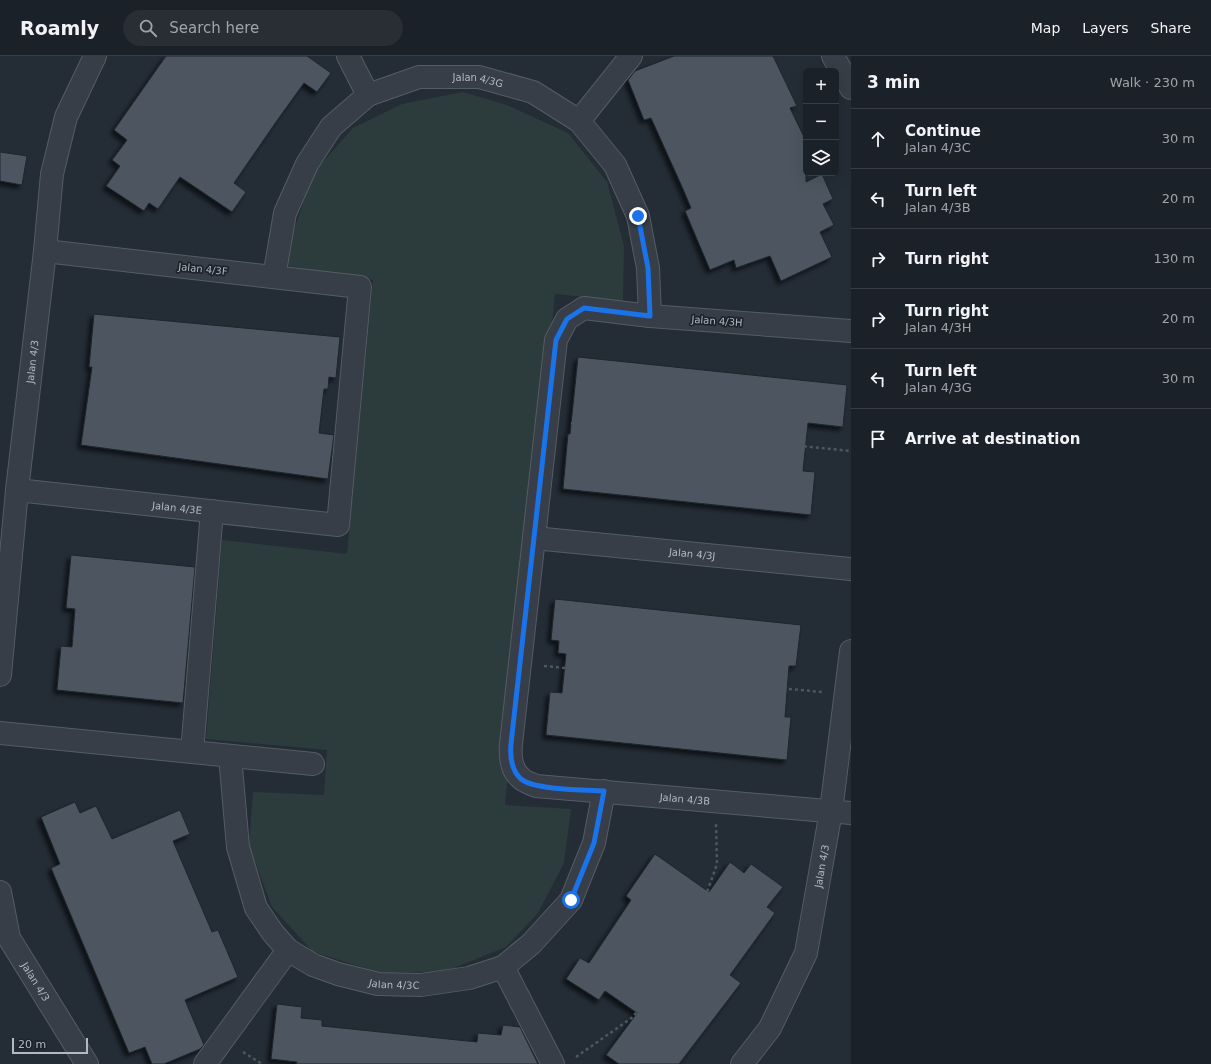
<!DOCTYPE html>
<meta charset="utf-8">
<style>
body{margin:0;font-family:"DejaVu Sans",sans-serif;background:#282e34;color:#f1f3f6}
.controls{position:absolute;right:12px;top:12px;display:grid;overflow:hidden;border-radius:6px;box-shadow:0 4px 16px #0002}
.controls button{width:36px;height:36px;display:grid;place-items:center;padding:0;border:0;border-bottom:1px solid #393e45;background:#1b2128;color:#f1f3f6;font:20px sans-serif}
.scale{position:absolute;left:12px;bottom:10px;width:76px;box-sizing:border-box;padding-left:4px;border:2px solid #b2b9c3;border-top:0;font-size:11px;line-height:14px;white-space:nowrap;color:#b2b9c3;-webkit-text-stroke:3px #1c232b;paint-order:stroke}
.stop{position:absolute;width:12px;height:12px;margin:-9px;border:3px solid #1a73e8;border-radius:50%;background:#fff}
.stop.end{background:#1a73e8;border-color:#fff;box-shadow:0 1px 4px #0008}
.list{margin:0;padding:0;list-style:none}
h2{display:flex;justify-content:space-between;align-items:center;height:52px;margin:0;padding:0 16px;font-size:17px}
h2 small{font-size:13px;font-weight:400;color:#a0a3a8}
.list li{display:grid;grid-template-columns:26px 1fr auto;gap:12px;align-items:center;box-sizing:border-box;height:60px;padding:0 16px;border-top:1px solid #393e45}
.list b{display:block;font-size:15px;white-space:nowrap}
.list p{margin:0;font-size:13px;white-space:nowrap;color:#a0a3a8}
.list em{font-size:13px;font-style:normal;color:#a0a3a8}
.icon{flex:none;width:22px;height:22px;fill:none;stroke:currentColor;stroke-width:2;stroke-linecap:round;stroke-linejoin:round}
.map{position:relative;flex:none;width:851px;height:1008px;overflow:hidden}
header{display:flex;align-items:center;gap:24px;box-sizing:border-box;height:56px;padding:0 20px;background:#1b2128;border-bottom:1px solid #393e45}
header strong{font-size:19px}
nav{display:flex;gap:22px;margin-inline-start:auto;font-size:14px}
.search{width:280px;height:36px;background:#282e34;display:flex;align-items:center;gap:10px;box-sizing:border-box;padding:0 14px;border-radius:22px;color:#a0a3a8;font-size:15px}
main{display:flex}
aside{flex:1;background:#1b2128}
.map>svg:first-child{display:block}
</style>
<header>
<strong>Roamly</strong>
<div class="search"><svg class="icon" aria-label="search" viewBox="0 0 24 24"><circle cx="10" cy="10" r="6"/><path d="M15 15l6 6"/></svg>Search here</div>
<nav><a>Map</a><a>Layers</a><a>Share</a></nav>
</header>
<main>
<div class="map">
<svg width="851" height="1008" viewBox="0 0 851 1008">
<defs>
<filter id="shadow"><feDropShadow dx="-3.5" dy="3.5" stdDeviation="2" flood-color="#0009"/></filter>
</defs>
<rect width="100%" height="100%" fill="#242c36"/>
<path fill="#2c3c3c" d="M 463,36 L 507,49 L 568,77 L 607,126 L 624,190 L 623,245 L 555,238 L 505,749 L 571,753 L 564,807 L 538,857 L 506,891 L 444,916 L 378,916 L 313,896 L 272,851 L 249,790 L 253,736 L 324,739 L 327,694 L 206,683 L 222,484 L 347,498 L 373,224 L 288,210 L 294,174 L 314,116 L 353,72 L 402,48 Z"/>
<path fill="#4d5661" stroke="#1e252d" filter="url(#shadow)" d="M 166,0 L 307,0 L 331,17 L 317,36 L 304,27 L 276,66 L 234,127 L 246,136 L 232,156 L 180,121 L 158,153 L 149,147 L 144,155 L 106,130 L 120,110 L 112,104 L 127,84 L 114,74 Z
M 674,0 L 773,0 L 797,50 L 790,52 L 806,85 L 806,126 L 822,118 L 833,143 L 823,148 L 834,169 L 820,176 L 832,201 L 781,225 L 770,200 L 736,212 L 734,204 L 710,214 L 685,155 L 691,152 L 683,133 L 651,62 L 644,64 L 628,24 L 635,15 Z
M 0,96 L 27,100 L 22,129 L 0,125 Z
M 94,258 L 340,281 L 336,322 L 329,321 L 328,333 L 324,333 L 319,377 L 334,379 L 328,423 L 81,389 L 92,311 L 89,311 Z
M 578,301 L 847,329 L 843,371 L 808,367 L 803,415 L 815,416 L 811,459 L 563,433 L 568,378 L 570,378 Z
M 71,499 L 195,511 L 183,647 L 57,634 L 61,590 L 72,591 L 75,553 L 66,552 Z
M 555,543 L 801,569 L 796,610 L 789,610 L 785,661 L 791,661 L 787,704 L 546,679 L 550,636 L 562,637 L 566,598 L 558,597 L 559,585 L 551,584 Z
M 75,746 L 80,757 L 96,750 L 112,783 L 180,754 L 190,778 L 173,785 L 212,876 L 218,874 L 238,921 L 185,944 L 204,989 L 200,993 L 164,1008 L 152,1008 L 145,991 L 129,997 L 51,812 L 60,808 L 41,761 Z
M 655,798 L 709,836 L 730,806 L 744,817 L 751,808 L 783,831 L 767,851 L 775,857 L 730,919 L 741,927 L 679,1008 L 619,1008 L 606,999 L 637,957 L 605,935 L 599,944 L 566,923 L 580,902 L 589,907 L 631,844 L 626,840 Z
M 277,948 L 302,951 L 301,962 L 322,964 L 322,970 L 477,986 L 478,977 L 501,979 L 503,969 L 520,971 L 538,1008 L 296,1008 L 297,1006 L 271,1003 Z"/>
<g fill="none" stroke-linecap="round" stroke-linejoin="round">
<g stroke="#555c64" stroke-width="24">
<g id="minor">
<path d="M 348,0 L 368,39"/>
<path d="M 833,0 L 851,32"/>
<path d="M 579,65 L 631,0"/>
<path id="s1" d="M 274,221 L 285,157 L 307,108 L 331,71 L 368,39 L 419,21 L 479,21 L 533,36 L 579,65 L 615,109 L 638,160 L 648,212 L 650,260"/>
<path id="s2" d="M 851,275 L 650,260 L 584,252 L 567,263 L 556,284 L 511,688 C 510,700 511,715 522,723 C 525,726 532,728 536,730 L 851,757"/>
<path id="s3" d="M 17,434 L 338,469 L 360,231 L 45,195"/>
<path id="s4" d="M 534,482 L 851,513"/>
<path id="s5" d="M 0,619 L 17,434 L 45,195 L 52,118 L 66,61 L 95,0"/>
<path d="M 0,677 L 313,708"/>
<path d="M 192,696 L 212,455"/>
<path id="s6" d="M 230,700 L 238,791 L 256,852 L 273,877 L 288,894 L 313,909 L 338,918 L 378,928 L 421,929 L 469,922 L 503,911 L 531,888 L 571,844 L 594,787 L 604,735"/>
<path id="s7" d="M 0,836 L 9,882 L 87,1008"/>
<path d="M 503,911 L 553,1008"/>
<path d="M 205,1008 L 288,894"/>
<path id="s8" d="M 742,1008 L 770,972 L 806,897 L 831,755 L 851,595"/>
</g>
</g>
<path stroke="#4a595c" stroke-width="2.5" stroke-dasharray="3 3" stroke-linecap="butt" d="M 571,367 L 851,395
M 544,610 L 822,636
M 243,996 L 262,1008
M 576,1001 L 633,961 L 672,905 L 690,874 L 705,842 L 717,808 L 716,768"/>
<use href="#minor" stroke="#373e47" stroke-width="22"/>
</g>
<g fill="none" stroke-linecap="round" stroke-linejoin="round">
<path stroke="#1a73e8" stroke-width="5" d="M 571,844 L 594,787 L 604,735 C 585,734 534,734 521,723 C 511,714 510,700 511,688 L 556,284 L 567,263 L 584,252 L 650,260 L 648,212 L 638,160"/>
</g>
<g text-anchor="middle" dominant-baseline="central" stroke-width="3.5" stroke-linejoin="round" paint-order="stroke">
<g font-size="10" fill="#b2b9c3" stroke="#1c232b">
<text stroke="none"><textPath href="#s1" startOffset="325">Jalan 4/3G</textPath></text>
<text transform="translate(203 213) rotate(6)">Jalan 4/3F</text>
<text transform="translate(717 265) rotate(4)">Jalan 4/3H</text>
<text stroke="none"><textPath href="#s5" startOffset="315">Jalan 4/3</textPath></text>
<text stroke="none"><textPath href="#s3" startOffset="161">Jalan 4/3E</textPath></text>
<text stroke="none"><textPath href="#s4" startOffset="159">Jalan 4/3J</textPath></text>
<text stroke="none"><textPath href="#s2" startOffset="922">Jalan 4/3B</textPath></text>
<text stroke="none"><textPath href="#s8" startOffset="217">Jalan 4/3</textPath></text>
<text stroke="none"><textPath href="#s7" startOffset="98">Jalan 4/3</textPath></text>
<text stroke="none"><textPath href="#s6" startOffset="321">Jalan 4/3C</textPath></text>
</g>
</g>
</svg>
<div class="controls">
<button>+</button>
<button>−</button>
<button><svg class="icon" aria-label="layers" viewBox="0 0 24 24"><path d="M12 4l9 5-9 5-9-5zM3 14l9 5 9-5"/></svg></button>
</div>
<div class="scale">20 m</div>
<div class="stop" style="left:571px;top:844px"></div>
<div class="stop end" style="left:638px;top:160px"></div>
</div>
<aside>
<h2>3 min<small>Walk · 230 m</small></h2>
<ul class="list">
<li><svg class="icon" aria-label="ahead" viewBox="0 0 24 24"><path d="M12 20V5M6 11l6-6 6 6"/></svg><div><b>Continue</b><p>Jalan 4/3C</p></div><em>30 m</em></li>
<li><svg class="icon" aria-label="left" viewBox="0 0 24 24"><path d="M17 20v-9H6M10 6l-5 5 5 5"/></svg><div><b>Turn left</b><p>Jalan 4/3B</p></div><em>20 m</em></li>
<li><svg class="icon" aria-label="right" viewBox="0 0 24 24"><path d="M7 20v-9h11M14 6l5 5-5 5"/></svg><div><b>Turn right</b></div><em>130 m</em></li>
<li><svg class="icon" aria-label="right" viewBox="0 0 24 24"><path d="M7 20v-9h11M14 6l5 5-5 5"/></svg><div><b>Turn right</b><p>Jalan 4/3H</p></div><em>20 m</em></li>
<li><svg class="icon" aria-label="left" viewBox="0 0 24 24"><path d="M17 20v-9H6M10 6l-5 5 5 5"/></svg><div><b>Turn left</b><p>Jalan 4/3G</p></div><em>30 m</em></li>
<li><svg class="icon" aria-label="arrive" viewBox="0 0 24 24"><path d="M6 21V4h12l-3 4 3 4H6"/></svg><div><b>Arrive at destination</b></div></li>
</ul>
</aside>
</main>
